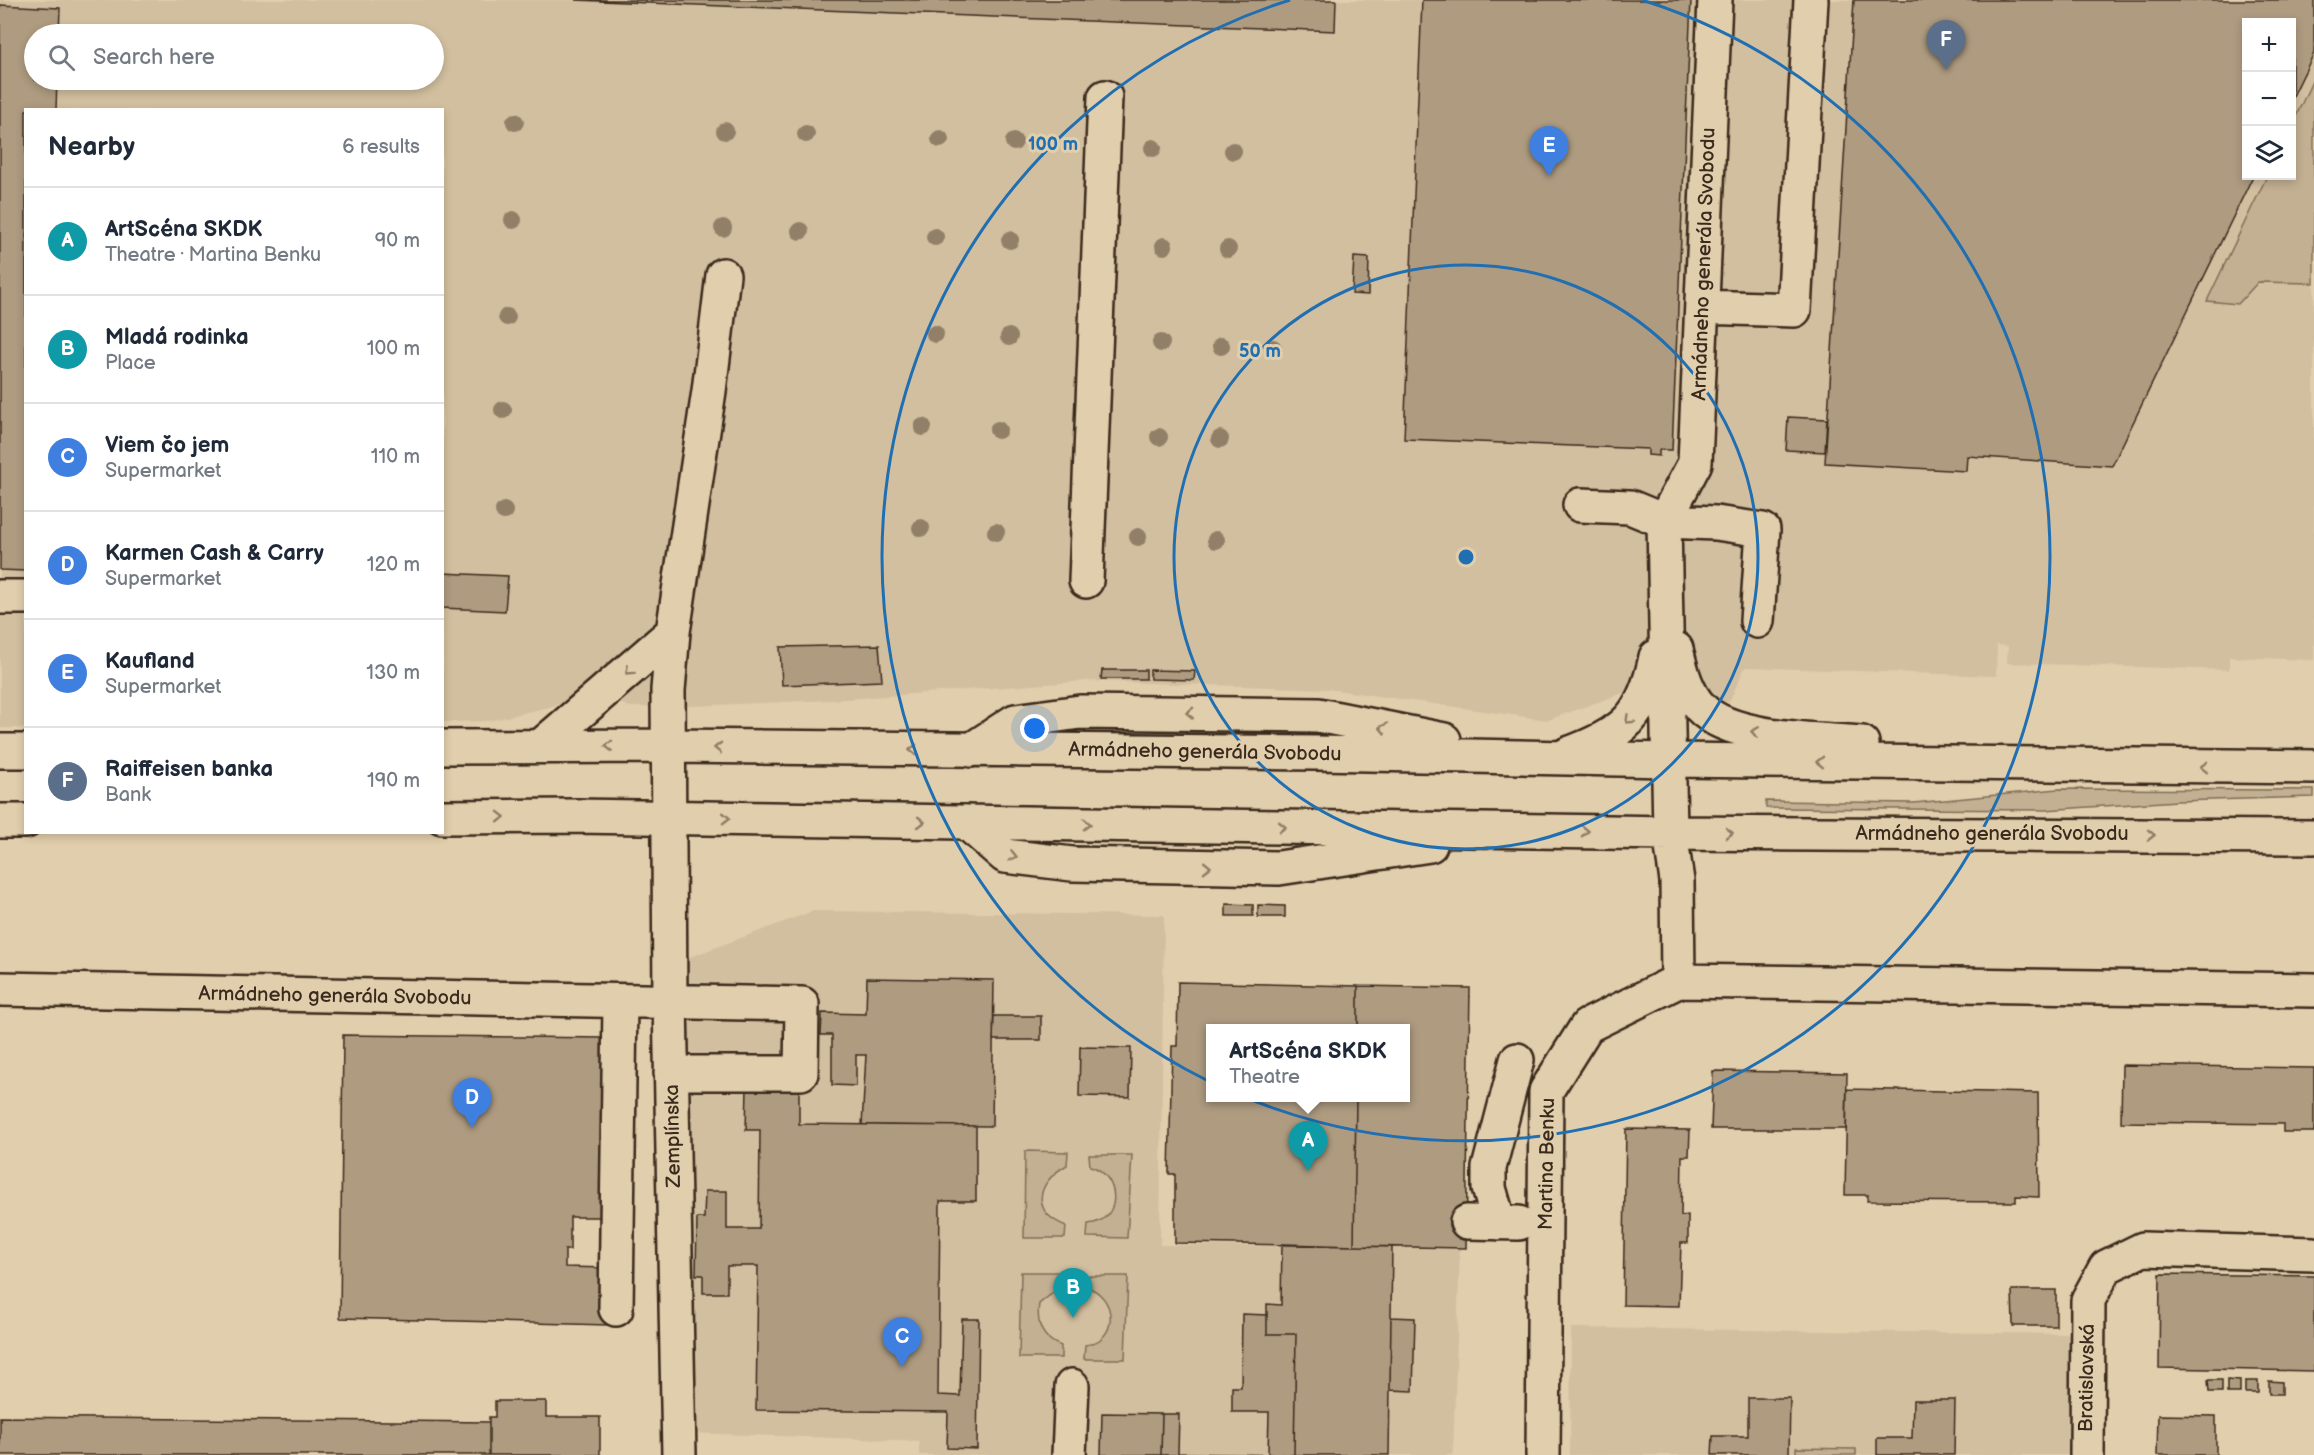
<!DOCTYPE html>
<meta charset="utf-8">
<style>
body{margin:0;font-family:"Balsamiq Sans",sans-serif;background:#f2f2f3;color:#1f2937}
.controls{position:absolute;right:18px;top:18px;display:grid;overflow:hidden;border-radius:0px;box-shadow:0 3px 9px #0003}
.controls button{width:54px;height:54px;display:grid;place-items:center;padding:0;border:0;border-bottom:2px solid #e0e1e3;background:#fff;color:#1f2937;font:30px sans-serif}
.you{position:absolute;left:1035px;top:729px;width:21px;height:21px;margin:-15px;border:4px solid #fff;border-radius:50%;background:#1a73e8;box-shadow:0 0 0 9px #1a73e833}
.badge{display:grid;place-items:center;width:39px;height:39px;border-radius:50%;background:#1f6fb2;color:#fff;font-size:20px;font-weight:700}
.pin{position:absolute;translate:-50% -50px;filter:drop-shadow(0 2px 3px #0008)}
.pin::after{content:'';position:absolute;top:32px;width:21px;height:18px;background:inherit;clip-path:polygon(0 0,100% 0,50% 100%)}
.popup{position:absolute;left:1206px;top:1024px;width:204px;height:78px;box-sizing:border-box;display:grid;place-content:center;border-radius:0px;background:#fff;filter:drop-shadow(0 2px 4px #0005);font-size:20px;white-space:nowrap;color:#747a83}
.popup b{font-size:22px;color:#1f2937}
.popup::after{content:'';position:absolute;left:50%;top:100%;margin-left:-12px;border:12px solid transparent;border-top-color:#fff}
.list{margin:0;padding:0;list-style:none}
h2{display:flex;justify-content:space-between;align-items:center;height:78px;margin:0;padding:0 24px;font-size:26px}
h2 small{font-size:20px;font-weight:400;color:#747a83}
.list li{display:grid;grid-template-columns:39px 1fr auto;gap:18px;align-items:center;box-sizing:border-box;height:108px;padding:0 24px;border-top:2px solid #e0e1e3}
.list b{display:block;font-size:22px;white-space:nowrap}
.list p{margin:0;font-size:20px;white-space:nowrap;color:#747a83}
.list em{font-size:20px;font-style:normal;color:#747a83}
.icon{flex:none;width:33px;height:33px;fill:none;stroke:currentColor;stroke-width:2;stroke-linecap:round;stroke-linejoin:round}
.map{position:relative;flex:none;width:2314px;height:1455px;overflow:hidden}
.search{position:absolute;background:#fff;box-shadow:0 3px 9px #0003;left:24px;top:24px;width:420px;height:66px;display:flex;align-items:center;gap:15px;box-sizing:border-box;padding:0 21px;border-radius:33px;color:#747a83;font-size:22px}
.panel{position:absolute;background:#fff;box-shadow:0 3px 9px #0003;left:24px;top:108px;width:420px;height:726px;border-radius:0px}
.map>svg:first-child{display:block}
</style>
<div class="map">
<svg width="2314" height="1455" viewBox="0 0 2314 1455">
<rect width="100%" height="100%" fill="#e1ceac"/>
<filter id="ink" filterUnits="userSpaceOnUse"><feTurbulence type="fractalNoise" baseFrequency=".0167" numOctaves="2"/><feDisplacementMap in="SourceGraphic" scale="12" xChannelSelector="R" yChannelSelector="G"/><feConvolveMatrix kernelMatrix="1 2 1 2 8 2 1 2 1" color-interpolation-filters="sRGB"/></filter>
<g filter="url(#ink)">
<path fill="#d2bf9f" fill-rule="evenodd" d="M 0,0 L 2314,0 L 2314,660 L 2229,657 L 2229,670 L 2007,663 L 2008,646 L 1997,645 L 1996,676 L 1745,667 L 1729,702 L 1623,693 L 1548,720 L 1328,689 L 1087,681 L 832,700 L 668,707 L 629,707 L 602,695 L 488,721 L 443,722 L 442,110 L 26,110 L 26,728 L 0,728 ZM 2246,22 L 2292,22 L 2292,176 L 2246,176 ZM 34,34 L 434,34 L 434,80 L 34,80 Z
M 813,911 L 1164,915 L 1160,1245 L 1460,1248 L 1453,1455 L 919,1455 L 919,1441 L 689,1433 L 682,960 Z
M 1571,1328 L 2075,1334 L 2073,1455 L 1570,1455 Z"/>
<path fill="#c3b092" stroke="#7f6d58" stroke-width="1.5" d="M 2314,77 L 2314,283 L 2258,282 L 2238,304 L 2207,301 L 2267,176 L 2292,176 L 2292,125 Z
M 2058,789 L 2314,790 L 2314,797 L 2177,801 L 2045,810 L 1766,808 L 1766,801 L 1914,803 Z
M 1025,1151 L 1068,1152 L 1067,1165 C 1037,1182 1029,1211 1066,1226 L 1065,1238 L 1024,1238 Z
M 1089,1155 L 1132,1155 L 1127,1238 L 1087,1237 L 1088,1224 C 1124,1221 1120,1174 1090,1166 Z
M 1021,1272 L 1063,1272 L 1063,1285 L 1039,1304 C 1036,1324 1042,1339 1061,1346 L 1061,1358 L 1019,1358 Z
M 1086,1276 L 1128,1276 L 1125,1359 L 1084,1359 L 1085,1345 C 1120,1341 1117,1295 1086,1287 Z
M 1796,1448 L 1856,1449 L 1856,1455 L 1796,1455 Z"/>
<path fill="#ae9b80" stroke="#3b2a1e" stroke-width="1.5" d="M 575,0 L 1336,0 L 1335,31 Z
M 1422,0 L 1691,0 L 1672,450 L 1659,450 L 1659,456 L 1648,455 L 1648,449 L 1404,439 Z
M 1854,0 L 2314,0 L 2314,53 L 2292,98 L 2292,22 L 2246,22 L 2246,176 L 2253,176 L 2112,466 L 1967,456 L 1966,471 L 1825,463 Z
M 0,5 L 60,8 L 59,34 L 34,34 L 34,80 L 57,80 L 56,110 L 26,110 L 26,571 L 0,570 Z
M 1354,257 L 1369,258 L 1368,295 L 1352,294 Z
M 1788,417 L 1827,419 L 1825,452 L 1786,450 Z
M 442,573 L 508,576 L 505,611 L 442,608 Z
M 879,645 L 882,681 L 782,685 L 780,647 Z
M 1102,670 L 1146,670 L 1146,679 L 1101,679 Z
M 1150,670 L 1195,671 L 1194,680 L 1150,679 Z
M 1226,904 L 1253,905 L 1253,916 L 1226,916 Z
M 1258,905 L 1285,906 L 1285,917 L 1258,917 Z
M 867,978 L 994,980 L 992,1126 L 862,1125 L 866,1055 L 856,1055 L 856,1086 L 832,1085 L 832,1035 L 821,1035 L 822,1013 L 866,1014 Z
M 1178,982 L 1358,986 L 1358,1028 L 1210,1028 L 1210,1098 L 1356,1098 L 1354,1246 L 1175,1243 L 1175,1174 L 1169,1174 L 1172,1046 L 1177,1046 Z
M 1358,986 L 1470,988 L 1466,1248 L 1354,1246 L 1356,1098 L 1406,1098 L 1406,1028 L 1358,1028 Z
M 994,1016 L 1041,1016 L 1041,1040 L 993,1040 Z
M 343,1035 L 604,1038 L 601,1217 L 570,1217 L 570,1250 L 565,1250 L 565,1267 L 610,1268 L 609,1325 L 340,1318 Z
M 1080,1047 L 1131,1048 L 1130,1097 L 1079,1096 Z
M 2122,1065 L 2314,1068 L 2314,1132 L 2283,1132 L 2283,1124 L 2121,1122 Z
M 1713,1071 L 1847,1073 L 1846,1129 L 1711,1129 Z
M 747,1088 L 799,1089 L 799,1124 L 976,1126 L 976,1201 L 940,1201 L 938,1395 L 960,1396 L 962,1319 L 979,1319 L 977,1449 L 947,1448 L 948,1412 L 756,1410 L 758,1266 L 727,1266 L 727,1293 L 703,1293 L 703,1275 L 696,1275 L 697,1218 L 704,1218 L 705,1191 L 727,1191 L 727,1229 L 759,1229 L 760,1130 L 746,1130 Z
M 1847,1089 L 2038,1093 L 2039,1197 L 2016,1196 L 2016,1202 L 1867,1201 L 1868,1195 L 1845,1195 Z
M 1626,1129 L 1690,1130 L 1689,1156 L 1682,1156 L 1681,1216 L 1688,1215 L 1688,1243 L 1681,1243 L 1679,1306 L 1623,1305 Z
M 1282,1244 L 1392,1247 L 1389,1455 L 1294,1455 L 1296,1334 L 1267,1334 L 1267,1304 L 1281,1305 Z
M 2160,1274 L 2314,1276 L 2314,1371 L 2159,1368 Z
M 2012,1290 L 2056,1290 L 2056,1326 L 2013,1326 Z
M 1242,1314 L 1267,1315 L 1267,1334 L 1296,1334 L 1294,1455 L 1268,1454 L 1269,1412 L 1232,1412 L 1232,1387 L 1241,1387 Z
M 1391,1317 L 1415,1318 L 1413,1391 L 1390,1390 Z
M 2208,1380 L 2222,1380 L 2222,1392 L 2209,1392 Z
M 2227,1380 L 2240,1381 L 2240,1393 L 2227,1393 Z
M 2245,1381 L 2258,1381 L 2258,1393 L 2245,1393 Z
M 2269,1381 L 2282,1382 L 2282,1394 L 2269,1394 Z
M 1748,1398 L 1790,1398 L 1789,1455 L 1712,1455 L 1713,1436 L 1748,1436 Z
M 1913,1400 L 1955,1400 L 1954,1455 L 1877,1455 L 1877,1438 L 1912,1438 Z
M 495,1401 L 546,1401 L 546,1417 L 600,1417 L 600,1455 L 489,1455 L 489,1417 L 495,1417 Z
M 1102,1413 L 1162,1414 L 1161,1455 L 1101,1455 Z
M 1162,1414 L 1179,1414 L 1178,1453 L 1277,1455 L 1161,1455 Z
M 2158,1415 L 2216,1416 L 2216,1455 L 2157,1455 Z
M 0,1417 L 489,1422 L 489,1455 L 0,1455 Z"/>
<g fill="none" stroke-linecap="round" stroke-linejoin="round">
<g stroke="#3b2a1e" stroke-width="38">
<path id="minor" d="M 1702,307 L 1794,310 L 1811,0
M 1580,505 L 1630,507 L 1664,521 L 1716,523 L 1763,530 L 1757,621
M 1086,581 L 1105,97
M 0,597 L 26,597
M 1676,649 C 1681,670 1686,692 1701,708 C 1731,740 1819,739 1862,743
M 541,746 L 673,632
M 442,747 L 667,746 L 1317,753 L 1670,760 L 2314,767
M 971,750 L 1015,721 L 1080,712 L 1318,715 L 1444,740
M 0,751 L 26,751
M 1568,754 C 1624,734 1644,716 1656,657
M 442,817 L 575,816 L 1670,833 L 2314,837
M 0,821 L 26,821
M 966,822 L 1005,856 L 1072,864 L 1279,868 L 1430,845
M 1678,981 L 1677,881 L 1670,833 L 1664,521 L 1695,463 L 1715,0
M 0,989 L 802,1004 L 801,1073 L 671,1073
M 1467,1222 L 1519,1223
M 1499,1223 L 1489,1188 L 1489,1168 L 1517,1060
M 616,1309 L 620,1001
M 679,1455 L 670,1001 L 668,690 L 673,632 L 709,391 L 723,275
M 1069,1455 L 1072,1386
M 1543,1455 L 1546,1091 L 1587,1026 L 1678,981 L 2314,990
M 2087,1455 L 2088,1300 L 2106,1267 L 2143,1249 L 2314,1254"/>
</g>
<use href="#minor" stroke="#e1ceac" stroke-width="33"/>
</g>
<g fill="#917f67">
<circle cx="515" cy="122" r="9"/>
<circle cx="725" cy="131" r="9"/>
<circle cx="806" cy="134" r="9"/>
<circle cx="940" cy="139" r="9"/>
<circle cx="1014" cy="142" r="9"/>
<circle cx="1153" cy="148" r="9"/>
<circle cx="1233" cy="151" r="9"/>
<circle cx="513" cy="220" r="9"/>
<circle cx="723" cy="228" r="9"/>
<circle cx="800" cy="231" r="9"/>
<circle cx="935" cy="237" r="9"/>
<circle cx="1010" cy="240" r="9"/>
<circle cx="1164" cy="246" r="9"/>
<circle cx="1228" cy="249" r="9"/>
<circle cx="507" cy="317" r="9"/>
<circle cx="935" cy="334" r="9"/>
<circle cx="1009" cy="337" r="9"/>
<circle cx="1161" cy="343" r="9"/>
<circle cx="1221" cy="346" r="9"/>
<circle cx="1273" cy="348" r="9"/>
<circle cx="503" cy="410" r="9"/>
<circle cx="923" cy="427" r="9"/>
<circle cx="998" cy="430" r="9"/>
<circle cx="1159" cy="437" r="9"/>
<circle cx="1220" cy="439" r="9"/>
<circle cx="504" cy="511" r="9"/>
<circle cx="921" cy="528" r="9"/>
<circle cx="996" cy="532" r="9"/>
<circle cx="1138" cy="537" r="9"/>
<circle cx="1216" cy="540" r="9"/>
</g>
<defs><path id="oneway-chevron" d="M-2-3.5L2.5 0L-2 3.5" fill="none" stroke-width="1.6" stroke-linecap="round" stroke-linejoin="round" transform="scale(1.5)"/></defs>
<g stroke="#8e7c65">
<use href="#oneway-chevron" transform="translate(629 671) rotate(138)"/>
<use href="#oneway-chevron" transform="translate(1190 713) rotate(-179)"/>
<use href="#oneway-chevron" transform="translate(1629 720) rotate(136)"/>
<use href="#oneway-chevron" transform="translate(1383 728) rotate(-168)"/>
<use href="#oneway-chevron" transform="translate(1755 732) rotate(-171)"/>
<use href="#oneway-chevron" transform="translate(609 746) rotate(-180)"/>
<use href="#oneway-chevron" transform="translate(718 748) rotate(-179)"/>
<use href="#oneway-chevron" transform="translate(913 750) rotate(-180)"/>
<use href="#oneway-chevron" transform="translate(1820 762) rotate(-179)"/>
<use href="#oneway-chevron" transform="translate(2204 767) rotate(-179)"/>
<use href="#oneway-chevron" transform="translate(501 817) rotate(-1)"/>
<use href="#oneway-chevron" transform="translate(726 818) rotate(1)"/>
<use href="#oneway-chevron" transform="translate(921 822) rotate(1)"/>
<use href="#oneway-chevron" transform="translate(1087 824) rotate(1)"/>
<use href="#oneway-chevron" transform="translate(1282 827) rotate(1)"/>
<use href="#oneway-chevron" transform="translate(1585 831) rotate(1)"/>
<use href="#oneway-chevron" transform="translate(1729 833)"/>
<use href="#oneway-chevron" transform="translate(2151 835) rotate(1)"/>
<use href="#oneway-chevron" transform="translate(1013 856) rotate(13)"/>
<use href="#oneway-chevron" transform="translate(1207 867) rotate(1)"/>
</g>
</g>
<g fill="none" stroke="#1f6fb2" stroke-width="3">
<circle cx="1466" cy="557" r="292"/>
<path d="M1642 0A584 584 0 1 1 1290 0"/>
</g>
<g text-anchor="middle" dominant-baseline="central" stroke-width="6" stroke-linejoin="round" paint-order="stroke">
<g font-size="20" fill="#3b2a1e" stroke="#e1ceac">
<text transform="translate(1704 264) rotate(-88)">Armádneho generála Svobodu</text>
<text transform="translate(1205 752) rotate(1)">Armádneho generála Svobodu</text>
<text x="1992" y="834">Armádneho generála Svobodu</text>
<text transform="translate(335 996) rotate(1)">Armádneho generála Svobodu</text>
<text transform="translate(673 1136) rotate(-91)">Zemplínska</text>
<text transform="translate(1547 1164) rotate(-89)">Martina Benku</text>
<text transform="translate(2087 1378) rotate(-89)">Bratislavská</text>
</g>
</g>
<circle cx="1466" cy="557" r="9" fill="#1f6fb2" stroke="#e1ceac" stroke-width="3"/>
<g font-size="18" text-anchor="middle" font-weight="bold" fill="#1f6fb2" stroke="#e1ceac" stroke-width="6" stroke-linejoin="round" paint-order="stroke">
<text x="1053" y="150">100 m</text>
<text x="1260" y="357">50 m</text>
</g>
</svg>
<div class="controls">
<button>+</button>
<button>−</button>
<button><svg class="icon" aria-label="layers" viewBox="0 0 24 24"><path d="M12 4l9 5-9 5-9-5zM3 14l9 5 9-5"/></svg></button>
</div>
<div class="you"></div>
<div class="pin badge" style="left:1308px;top:1171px;background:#0f9aa8">A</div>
<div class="popup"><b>ArtScéna SKDK</b>Theatre</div>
<div class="pin badge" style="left:1073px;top:1318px;background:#0f9aa8">B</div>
<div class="pin badge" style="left:902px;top:1367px;background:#3f7fe0">C</div>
<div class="pin badge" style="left:472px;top:1128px;background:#3f7fe0">D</div>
<div class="pin badge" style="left:1549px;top:176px;background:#3f7fe0">E</div>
<div class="pin badge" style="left:1946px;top:70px;background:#5c6f8a">F</div>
<div class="search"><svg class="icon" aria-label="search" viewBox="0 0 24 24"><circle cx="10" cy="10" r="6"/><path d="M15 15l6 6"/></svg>Search here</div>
<section class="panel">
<h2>Nearby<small>6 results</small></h2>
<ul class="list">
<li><span class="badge" style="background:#0f9aa8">A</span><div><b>ArtScéna SKDK</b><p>Theatre · Martina Benku</p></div><em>90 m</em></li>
<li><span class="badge" style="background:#0f9aa8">B</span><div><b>Mladá rodinka</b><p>Place</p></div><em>100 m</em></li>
<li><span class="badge" style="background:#3f7fe0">C</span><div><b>Viem čo jem</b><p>Supermarket</p></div><em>110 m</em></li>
<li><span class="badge" style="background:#3f7fe0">D</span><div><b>Karmen Cash &amp; Carry</b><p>Supermarket</p></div><em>120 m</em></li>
<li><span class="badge" style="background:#3f7fe0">E</span><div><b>Kaufland</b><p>Supermarket</p></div><em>130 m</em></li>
<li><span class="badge" style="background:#5c6f8a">F</span><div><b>Raiffeisen banka</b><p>Bank</p></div><em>190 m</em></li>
</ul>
</section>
</div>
